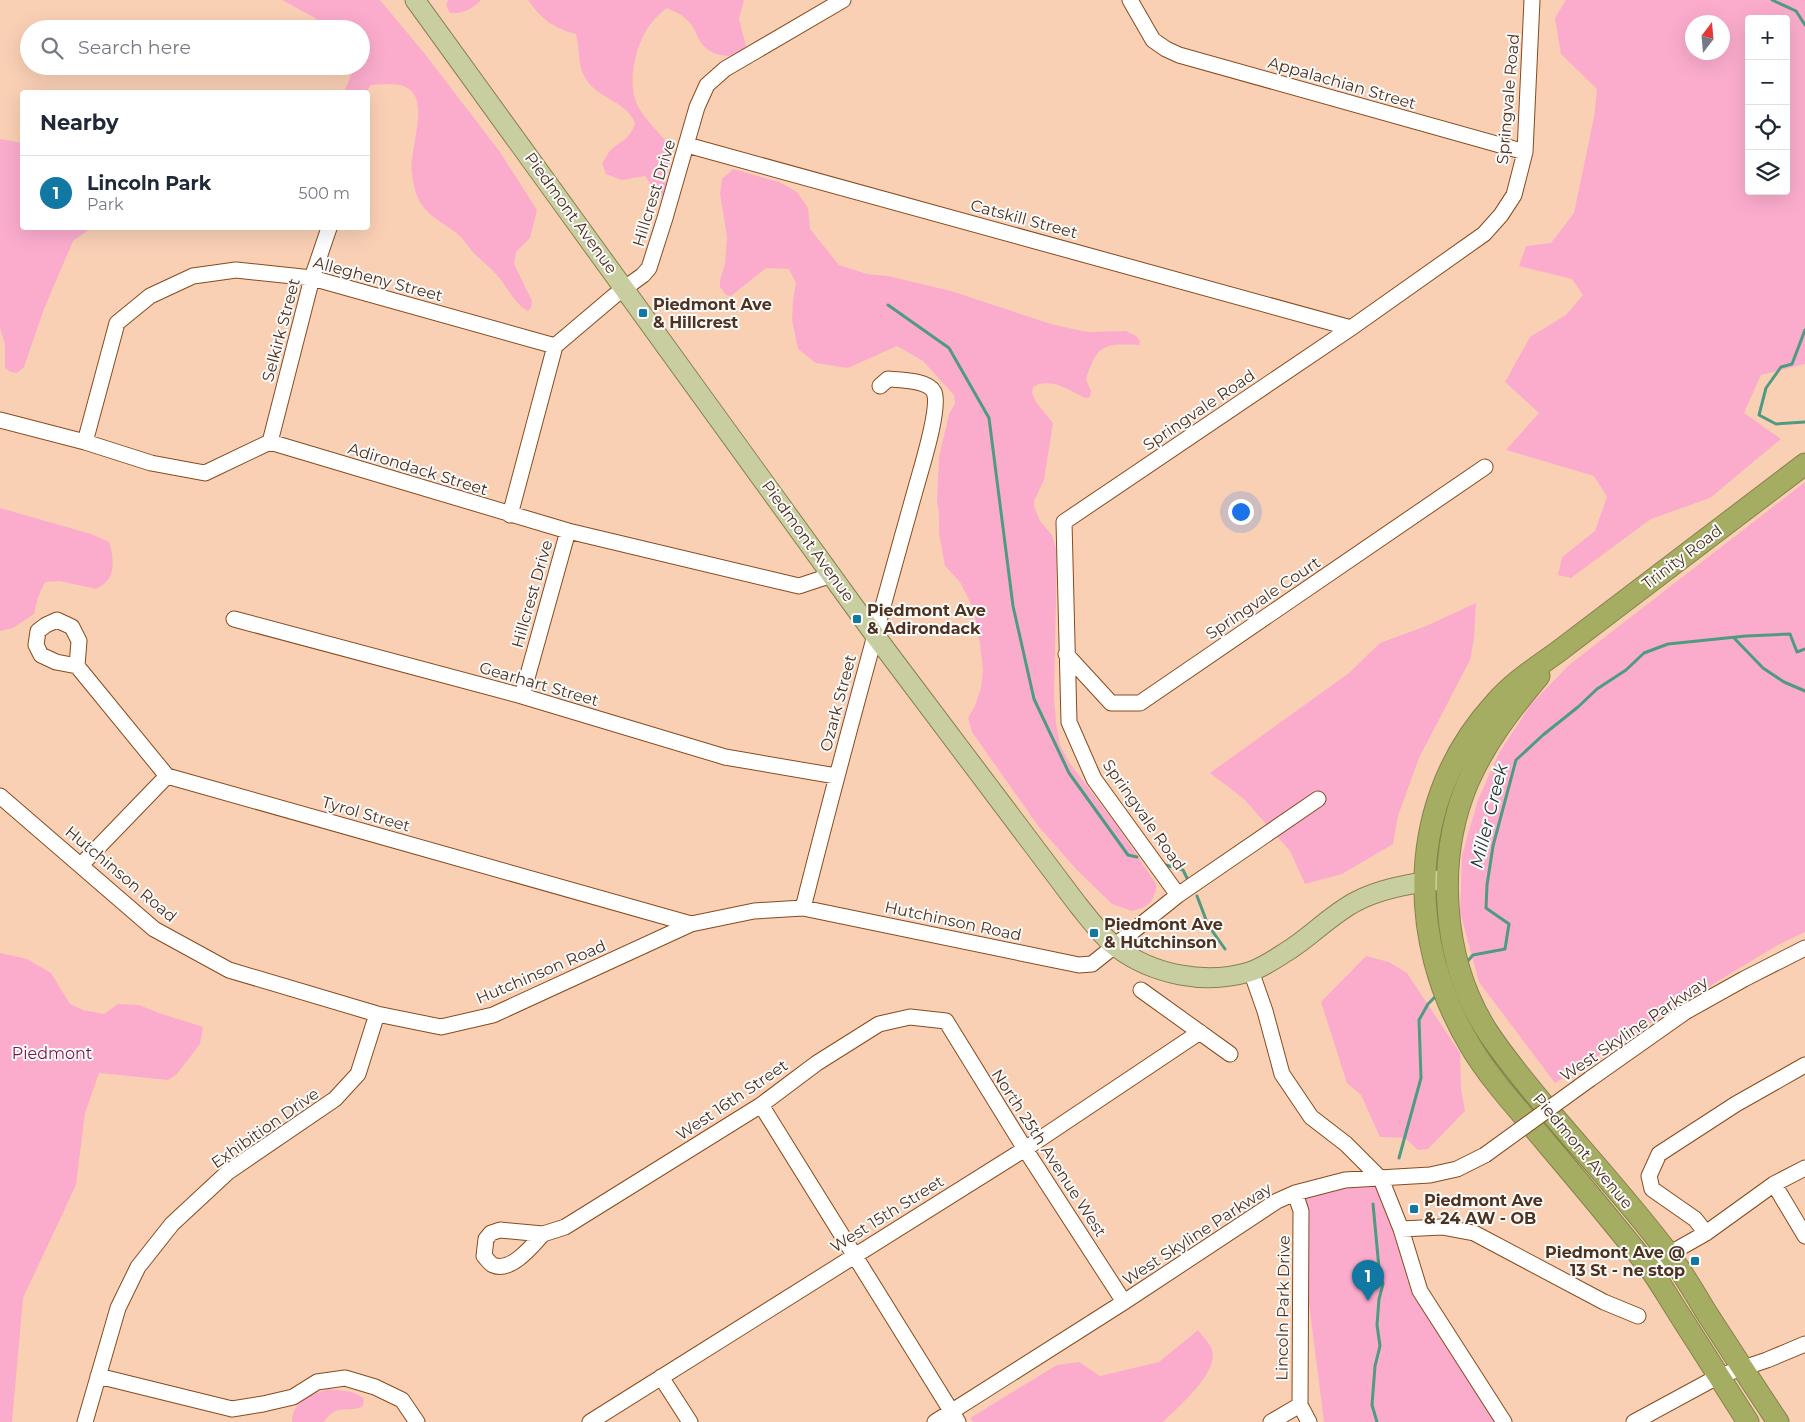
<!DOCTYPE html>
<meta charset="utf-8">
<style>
body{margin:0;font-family:Montserrat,sans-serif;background:#f6f6f7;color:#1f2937}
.controls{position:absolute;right:15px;top:15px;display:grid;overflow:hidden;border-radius:5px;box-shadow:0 5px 20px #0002}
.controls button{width:45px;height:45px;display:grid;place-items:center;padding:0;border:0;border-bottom:1px solid #e0e1e3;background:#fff;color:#1f2937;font:25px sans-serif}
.compass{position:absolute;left:1685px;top:15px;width:45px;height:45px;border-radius:50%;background:#fff;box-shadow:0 5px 20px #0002;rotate:16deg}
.you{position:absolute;left:1240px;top:511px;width:18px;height:18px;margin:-12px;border:4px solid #fff;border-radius:50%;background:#1a73e8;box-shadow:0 0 0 8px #1a73e833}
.badge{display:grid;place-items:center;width:32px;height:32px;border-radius:50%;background:#1177a3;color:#fff;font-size:16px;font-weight:700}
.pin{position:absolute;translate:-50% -41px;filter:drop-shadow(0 1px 2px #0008)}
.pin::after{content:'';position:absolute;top:26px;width:18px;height:15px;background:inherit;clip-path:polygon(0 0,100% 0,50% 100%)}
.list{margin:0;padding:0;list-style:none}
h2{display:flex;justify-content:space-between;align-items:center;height:65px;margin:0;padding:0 20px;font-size:21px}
h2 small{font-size:16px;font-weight:400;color:#747a83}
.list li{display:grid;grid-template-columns:32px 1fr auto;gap:15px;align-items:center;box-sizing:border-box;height:75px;padding:0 20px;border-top:1px solid #e0e1e3}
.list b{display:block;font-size:19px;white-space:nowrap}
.list p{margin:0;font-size:16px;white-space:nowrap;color:#747a83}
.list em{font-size:16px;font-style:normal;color:#747a83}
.icon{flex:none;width:28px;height:28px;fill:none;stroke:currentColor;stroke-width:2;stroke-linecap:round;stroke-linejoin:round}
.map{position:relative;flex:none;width:1805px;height:1422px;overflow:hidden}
.search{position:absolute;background:#fff;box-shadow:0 5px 20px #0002;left:20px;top:20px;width:350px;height:55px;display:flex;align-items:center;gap:12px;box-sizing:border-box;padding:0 18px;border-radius:28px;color:#747a83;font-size:19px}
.panel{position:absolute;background:#fff;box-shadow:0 5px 20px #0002;left:20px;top:90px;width:350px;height:140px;border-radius:5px}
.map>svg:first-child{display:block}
</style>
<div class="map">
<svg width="1805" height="1422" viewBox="0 0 1805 1422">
<rect width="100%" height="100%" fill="#fad0b5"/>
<path fill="#fbaccc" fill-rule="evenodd" d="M 282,0 L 380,0 L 425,54 L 500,152 L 537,210 L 530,238 L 516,252 L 514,264 L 532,301 L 531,308 L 528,311 C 513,303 507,286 496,274 C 488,265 479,259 471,250 C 468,246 465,242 462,238 C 450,226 431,219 421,204 C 416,196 413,184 412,175 C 408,154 427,110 413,93 C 404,81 384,85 371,85 L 366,92 L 344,92 L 355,66 L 361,66 L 361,29 L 328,29 L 315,18 Z
M 448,0 L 481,0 C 472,9 463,14 450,13 L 446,5 Z
M 528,0 L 744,0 L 739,19 L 746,46 L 744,53 C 731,58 714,57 704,46 C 697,40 696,29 690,23 C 683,15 676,12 667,8 C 662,12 657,16 653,21 C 637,39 627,79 636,102 C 643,119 660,133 672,148 L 664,196 L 659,197 L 645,176 L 622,180 L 606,174 L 602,163 C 605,159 607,155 609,152 C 620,140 629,142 635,123 C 624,99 599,100 586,79 C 577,66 580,48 576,34 C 552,28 542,19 528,0 Z
M 1566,0 L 1805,0 L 1805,364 L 1761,375 L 1744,413 L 1781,439 L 1710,498 L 1651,519 L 1571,578 L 1558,575 L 1562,557 L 1595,531 L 1607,497 L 1594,476 L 1506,450 L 1539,413 L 1505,382 L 1530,337 L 1566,315 L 1583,295 L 1572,279 L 1519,266 L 1526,246 L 1551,243 L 1574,213 L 1594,117 L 1597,89 L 1561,54 L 1555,18 ZM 1749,19 L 1786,19 L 1786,191 L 1749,191 ZM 1692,22 L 1722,22 L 1722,52 L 1692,52 Z
M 0,139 L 22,143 L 22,228 L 91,228 L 73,241 L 44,309 L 24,367 L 17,373 L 11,372 L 5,368 L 5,344 L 0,328 Z
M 733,169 L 779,182 L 797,192 L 808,208 L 810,229 L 839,265 L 867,274 L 888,276 L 951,291 L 1051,324 L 1073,329 L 1088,332 L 1126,331 L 1136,336 L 1140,341 L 1139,345 C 1103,343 1097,345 1086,379 L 1091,391 L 1090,397 L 1085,398 C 1069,390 1049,376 1033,387 L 1032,393 L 1036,402 L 1053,423 L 1044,480 L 1034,501 L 1034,506 L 1040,521 L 1052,535 L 1057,552 L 1054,696 L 1056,723 L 1060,745 L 1069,762 L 1120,830 L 1156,884 L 1156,891 L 1151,902 L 1143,908 L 1132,911 L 1112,904 L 1077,870 L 1039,827 L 972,732 L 968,718 L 975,706 L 981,688 L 983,670 L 980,643 L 973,608 L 960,582 L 945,566 L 939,533 L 939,514 L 937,501 L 939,457 L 949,414 L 955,404 L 954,395 L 923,361 L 897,346 L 848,368 L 816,363 L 798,349 L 792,320 L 793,300 L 796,283 L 789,269 L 766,268 L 731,296 L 726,295 L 720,287 L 720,280 L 725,264 L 727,237 L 720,194 L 722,179 Z
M 1805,482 L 1805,932 L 1776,946 L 1682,1003 L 1555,1083 L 1479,982 L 1460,912 L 1462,855 L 1478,800 L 1499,753 L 1531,704 L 1569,665 Z
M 0,508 L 91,534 L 109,542 C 113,554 116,572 106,582 C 104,585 99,587 96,589 L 60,581 L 45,582 L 38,597 L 34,614 L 13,628 L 0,631 Z
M 1476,603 L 1474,638 L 1470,660 L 1419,758 L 1398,816 L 1393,844 L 1342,874 L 1305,884 L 1290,851 L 1244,799 L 1210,773 L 1349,673 L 1380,643 L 1426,626 Z
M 0,953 L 27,959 L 51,973 L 70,1004 L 83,1010 L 104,1014 L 118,1004 L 139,1005 L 159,1013 L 203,1027 L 200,1044 L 177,1074 L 168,1080 L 99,1073 L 85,1113 L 76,1185 L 23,1298 L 12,1422 L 0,1422 Z
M 1366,956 L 1389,962 L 1407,973 L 1460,1053 L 1461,1089 L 1465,1111 L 1428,1149 L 1418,1150 L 1405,1138 L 1380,1137 L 1361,1095 L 1347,1083 L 1321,1002 Z
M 1381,1179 L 1420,1291 L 1504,1422 L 1324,1422 L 1295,1193 Z
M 1198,1330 C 1202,1336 1210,1343 1212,1350 C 1219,1373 1178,1407 1163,1422 L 973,1422 L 970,1418 L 1057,1365 L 1079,1362 L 1100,1376 L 1159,1362 Z
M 329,1389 L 352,1392 L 364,1398 L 363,1406 C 349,1414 337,1402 324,1422 L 292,1422 C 292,1401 312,1394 329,1389 Z"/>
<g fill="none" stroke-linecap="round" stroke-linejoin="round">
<path stroke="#4f9b81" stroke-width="3" d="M 1772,0 L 1796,11 L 1805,25
M 888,305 L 949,348 L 989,418 L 1013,606 L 1034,699 L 1069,773 L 1128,855 L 1137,857
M 1805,330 L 1792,364 L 1781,367 L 1766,388 L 1759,415 L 1776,424 L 1805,422
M 1734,638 L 1763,668 L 1784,682 L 1805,691
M 1162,864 L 1183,870 L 1188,880
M 1197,896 L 1208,925 L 1225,949
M 1466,963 L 1473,955 L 1505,949 L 1509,924 L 1486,908 L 1487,885 L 1493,846 L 1516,760 L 1543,735 L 1578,707 L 1597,689 L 1626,670 L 1644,653 L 1668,644 L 1746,636 L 1790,634 L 1797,652 L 1805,649
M 1399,1158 L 1421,1078 L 1419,1020 L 1428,1004 L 1438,994
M 1373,1204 L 1379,1268 L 1383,1284 L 1379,1299 L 1377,1325 L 1380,1346 L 1375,1366 L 1372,1405 L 1377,1422"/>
<g stroke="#874b1d" stroke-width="17">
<path id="minor" d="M 1130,0 L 1153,40 L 1166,49 L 1179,55 L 1525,152
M 687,145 L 1351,328
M 0,420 L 85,442 L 151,463 L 205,473 L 270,442 L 568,531 L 799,586 L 832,575
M 85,442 L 117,323 L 150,296 L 193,276 L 236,270 L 312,278 L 555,346
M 270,442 L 312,278 L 329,228
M 510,515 L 555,346 L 614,296 L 643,275 L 649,268 L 665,218 L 697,107 L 707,85 L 725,69 L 843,0
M 234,619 L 522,696 L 725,757 L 836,776
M 1066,654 L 1111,703 L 1140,703 L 1485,467
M 77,666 L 79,641 L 72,627 L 57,620 L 46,625 L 38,631 L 36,645 L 41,655 L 56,662 L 77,666 L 167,776 L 691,924
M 522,696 L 568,531
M 0,796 L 154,929 L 229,970 L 377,1014 L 441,1027 L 493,1015 L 691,924 L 754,911 L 803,908 L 1079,965 L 1092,964 L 1178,895 L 1318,799
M 81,865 L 167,776
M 1178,895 L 1094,779 L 1069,722 L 1064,522 L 1351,328 L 1484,234 L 1501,215 L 1514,195 L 1525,152 L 1532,0
M 803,908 C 838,769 876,630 915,491 C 920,472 941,408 934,392 C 928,380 900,380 888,379 L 880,386
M 1251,971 L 1265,1011 L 1282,1074 L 1311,1117 L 1346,1144 L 1381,1179 L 1401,1229 L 1420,1291 L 1504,1422
M 1141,990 L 1230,1054
M 1590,1079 L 1685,1012 L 1744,979 L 1805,948
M 761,1105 L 958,1422
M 1774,1184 L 1805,1236
M 1295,1193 L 1301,1211 L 1300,1405 L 1309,1422
M 1401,1229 L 1442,1227 L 1474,1233 L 1604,1302 L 1638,1316
M 500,1230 L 543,1234 C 533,1245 511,1273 493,1265 C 490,1264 487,1259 484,1256 L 486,1239 L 491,1233 Z
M 1706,1233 L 1695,1219 L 1652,1189 L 1649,1176 L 1659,1154 L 1736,1104 L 1805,1065
M 543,1234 L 565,1227 L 761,1105 L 817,1063 L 879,1024 L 910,1017 L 946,1021 L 1025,1149 L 1124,1302
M 1650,1269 L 1669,1254 L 1706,1233 L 1774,1184 L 1805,1168
M 98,1376 L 232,1409 L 263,1404 L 293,1397 L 317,1382 L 345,1378 L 375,1387 L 402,1400 L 417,1422
M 661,1377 L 690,1422
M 85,1422 L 118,1308 L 138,1267 L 172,1224 L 228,1172 L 335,1099 L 358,1074 L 377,1014
M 590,1422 L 1025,1149 L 1200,1032
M 935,1422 L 1124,1302 L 1277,1201 L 1295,1193 L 1345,1180 L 1430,1175 L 1457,1169 L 1485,1155
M 1271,1422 L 1300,1405
M 1634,1422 L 1719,1376 L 1767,1360 L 1805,1344"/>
</g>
<g stroke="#86824b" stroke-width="21">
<path id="major" d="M 415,0 L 874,634 L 1078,905 C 1088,917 1103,938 1116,947 C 1153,975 1205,985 1249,972 C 1262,968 1275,959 1286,952 C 1311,937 1331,914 1357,901 C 1382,888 1412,883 1441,880"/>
</g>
<g stroke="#86824b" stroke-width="23">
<path id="highway" d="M 1539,676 C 1511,709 1485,743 1468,782 C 1435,860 1442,960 1487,1031 C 1506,1060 1528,1086 1549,1111 C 1589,1158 1631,1204 1668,1253 C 1682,1271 1694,1292 1706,1312 C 1730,1349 1754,1386 1778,1422
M 1748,1422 C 1726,1387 1703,1352 1681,1317 C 1670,1300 1660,1282 1648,1266 C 1615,1225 1582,1185 1548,1145 C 1522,1113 1492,1082 1471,1047 C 1405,938 1407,799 1495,703 C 1513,682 1537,667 1559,651 L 1805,464"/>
</g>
<use href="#minor" stroke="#fff" stroke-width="15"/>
<use href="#major" stroke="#c9cea1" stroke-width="19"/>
<use href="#highway" stroke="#a5ad62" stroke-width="21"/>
<g stroke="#874b1d" stroke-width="17" stroke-linecap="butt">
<path id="minor-bridge" d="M 1485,1155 L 1590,1079"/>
</g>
<use href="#minor-bridge" stroke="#fff" stroke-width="15"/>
</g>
<g fill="#1177a3" stroke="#fafafa" stroke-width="2">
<rect x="638" y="308" width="10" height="10" rx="2.5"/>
<rect x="852" y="614" width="10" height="10" rx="2.5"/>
<rect x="1089" y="928" width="10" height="10" rx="2.5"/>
<rect x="1409" y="1204" width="10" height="10" rx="2.5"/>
<rect x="1690" y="1256" width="10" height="10" rx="2.5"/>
</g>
<g text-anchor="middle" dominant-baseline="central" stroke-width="4" stroke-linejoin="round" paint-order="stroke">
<g font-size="16" fill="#4d321f" stroke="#fafafa">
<text transform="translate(1342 83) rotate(16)">Appalachian Street</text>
<text transform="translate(1508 99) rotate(-85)">Springvale Road</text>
<text transform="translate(654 193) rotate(-73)">Hillcrest Drive</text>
<text transform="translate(571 213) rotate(54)">Piedmont Avenue</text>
<text transform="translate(1024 219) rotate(15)">Catskill Street</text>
<text transform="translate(378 279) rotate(15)">Allegheny Street</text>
<text transform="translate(281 330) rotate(-75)">Selkirk Street</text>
<text transform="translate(1199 410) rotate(-34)">Springvale Road</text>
<text transform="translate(418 469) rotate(17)">Adirondack Street</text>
<text transform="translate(808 541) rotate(54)">Piedmont Avenue</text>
<text transform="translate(1682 557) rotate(-37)">Trinity Road</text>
<text transform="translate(532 594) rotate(-74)">Hillcrest Drive</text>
<text transform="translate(1263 598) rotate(-34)">Springvale Court</text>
<text transform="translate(539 684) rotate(16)">Gearhart Street</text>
<text transform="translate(838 703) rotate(-75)">Ozark Street</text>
<text transform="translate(366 814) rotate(16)">Tyrol Street</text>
<text transform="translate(1144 815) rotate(55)">Springvale Road</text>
<text transform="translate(121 874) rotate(40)">Hutchinson Road</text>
<text transform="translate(953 921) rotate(12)">Hutchinson Road</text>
<text transform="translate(541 972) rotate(-23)">Hutchinson Road</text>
<text transform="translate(1634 1029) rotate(-34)">West Skyline Parkway</text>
<text transform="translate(732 1100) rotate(-34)">West 16th Street</text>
<text transform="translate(265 1128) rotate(-35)">Exhibition Drive</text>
<text transform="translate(1583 1151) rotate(50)">Piedmont Avenue</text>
<text transform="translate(1049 1153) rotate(57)">North 25th Avenue West</text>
<text transform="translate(887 1214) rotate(-32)">West 15th Street</text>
<text transform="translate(1197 1234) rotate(-33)">West Skyline Parkway</text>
<text transform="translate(1283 1308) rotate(-89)">Lincoln Park Drive</text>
</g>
<g font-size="16" font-weight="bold" fill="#4d321f" stroke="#fafafa" text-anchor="start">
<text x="653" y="304">Piedmont Ave<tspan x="653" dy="18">&amp; Hillcrest</tspan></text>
<text x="867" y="610">Piedmont Ave<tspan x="867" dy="18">&amp; Adirondack</tspan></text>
<text x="1104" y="924">Piedmont Ave<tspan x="1104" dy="18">&amp; Hutchinson</tspan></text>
<text x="1424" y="1200">Piedmont Ave<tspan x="1424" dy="18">&amp; 24 AW - OB</tspan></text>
<text x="1685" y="1252" text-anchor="end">Piedmont Ave @<tspan x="1685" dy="18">13 St - ne stop</tspan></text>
</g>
<g font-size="16" fill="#78164a" stroke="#fafafa">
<text x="52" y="1053">Piedmont</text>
</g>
<g font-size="18" font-style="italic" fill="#19332c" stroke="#fafafa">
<text transform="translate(1489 816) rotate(-76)">Miller Creek</text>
</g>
</g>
</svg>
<div class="controls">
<button>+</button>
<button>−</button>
<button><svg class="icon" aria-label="locate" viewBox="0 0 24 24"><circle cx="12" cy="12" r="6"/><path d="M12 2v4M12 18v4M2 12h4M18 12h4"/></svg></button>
<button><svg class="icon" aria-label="layers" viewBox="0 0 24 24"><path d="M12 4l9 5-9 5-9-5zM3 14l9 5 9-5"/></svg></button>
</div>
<svg class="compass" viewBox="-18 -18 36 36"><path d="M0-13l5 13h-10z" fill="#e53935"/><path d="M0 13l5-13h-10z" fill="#747a83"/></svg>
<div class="you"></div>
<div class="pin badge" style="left:1368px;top:1301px">1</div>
<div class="search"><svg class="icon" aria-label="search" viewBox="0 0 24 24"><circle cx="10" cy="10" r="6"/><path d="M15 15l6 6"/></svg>Search here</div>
<section class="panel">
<h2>Nearby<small></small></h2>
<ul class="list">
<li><span class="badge">1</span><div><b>Lincoln Park</b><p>Park</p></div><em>500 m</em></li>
</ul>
</section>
</div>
